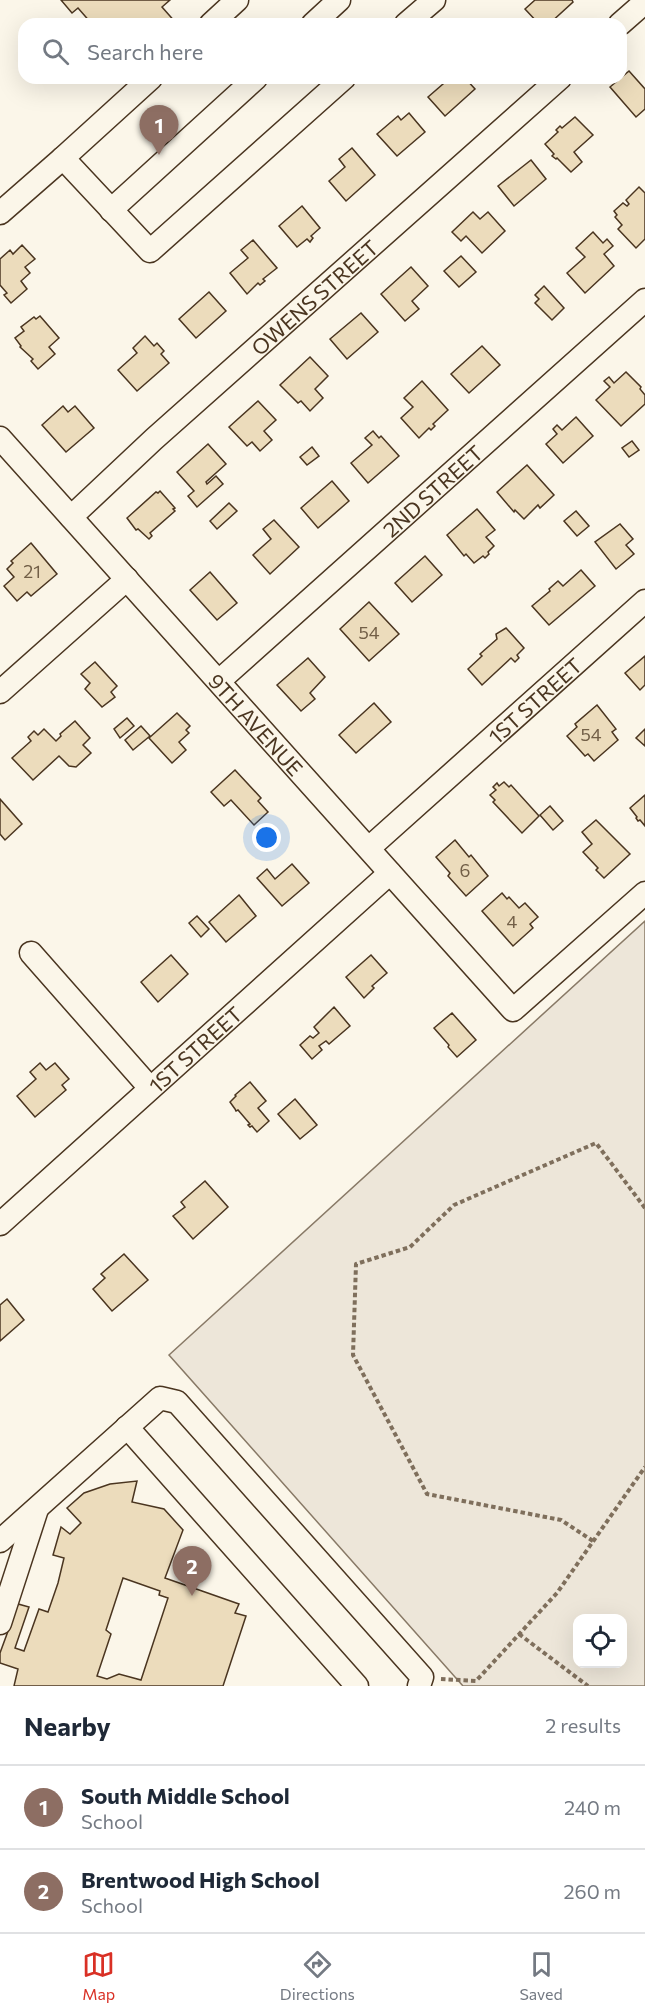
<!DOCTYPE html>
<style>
:root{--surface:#fff;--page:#f2f2f3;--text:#1f2937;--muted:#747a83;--line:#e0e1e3;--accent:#d93025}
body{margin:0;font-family:Commissioner,sans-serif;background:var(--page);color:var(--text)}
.controls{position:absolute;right:18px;bottom:18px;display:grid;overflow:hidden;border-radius:12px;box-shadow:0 6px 24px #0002}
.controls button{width:54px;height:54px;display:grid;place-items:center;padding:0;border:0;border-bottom:2px solid var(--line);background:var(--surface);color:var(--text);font:30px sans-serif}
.you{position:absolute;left:267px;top:838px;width:21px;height:21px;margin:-15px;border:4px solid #fff;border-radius:50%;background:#1a73e8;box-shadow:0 0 0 9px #1a73e833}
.badge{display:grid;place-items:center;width:39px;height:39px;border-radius:50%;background:var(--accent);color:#fff;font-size:20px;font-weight:700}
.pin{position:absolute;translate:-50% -50px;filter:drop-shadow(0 2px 3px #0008)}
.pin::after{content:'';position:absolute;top:32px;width:21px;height:18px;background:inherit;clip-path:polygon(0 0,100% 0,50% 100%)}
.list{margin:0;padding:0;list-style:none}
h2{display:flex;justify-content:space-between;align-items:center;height:78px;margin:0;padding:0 24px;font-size:26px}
h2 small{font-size:20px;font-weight:400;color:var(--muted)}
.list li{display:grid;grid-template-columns:39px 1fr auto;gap:18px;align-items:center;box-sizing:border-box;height:84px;padding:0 24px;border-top:2px solid var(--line)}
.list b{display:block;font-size:22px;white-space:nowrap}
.list p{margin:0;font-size:20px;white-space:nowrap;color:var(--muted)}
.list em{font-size:20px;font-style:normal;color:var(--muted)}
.icon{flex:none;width:33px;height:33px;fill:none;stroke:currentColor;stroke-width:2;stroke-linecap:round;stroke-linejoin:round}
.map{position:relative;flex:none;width:645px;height:1686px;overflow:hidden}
.search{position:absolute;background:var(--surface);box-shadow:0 6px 24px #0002;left:18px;right:18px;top:18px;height:66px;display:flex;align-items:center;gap:15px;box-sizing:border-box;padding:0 21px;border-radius:18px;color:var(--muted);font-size:22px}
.sheet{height:246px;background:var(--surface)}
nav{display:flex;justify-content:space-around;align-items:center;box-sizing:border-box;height:84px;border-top:2px solid var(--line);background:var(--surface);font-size:16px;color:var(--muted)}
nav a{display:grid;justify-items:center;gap:3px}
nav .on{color:var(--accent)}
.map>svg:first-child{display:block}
</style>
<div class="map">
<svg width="645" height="1686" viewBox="0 0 645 1686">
<rect width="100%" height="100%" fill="#fbf6e9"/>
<path fill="#ede6d9" stroke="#887966" stroke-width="1.5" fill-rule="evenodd" d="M645,921V1686H463L169,1355ZM578,1618H622V1664H578Z"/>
<g fill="#ecdcbc" stroke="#4a3520" stroke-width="1.5" fill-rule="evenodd">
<path d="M61,0H170L162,7L177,24H92L78,8L72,13Z"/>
<path d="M535,0H572L573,2L549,24H539L525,9Z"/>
<path d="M629,71L645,89V109L636,117L610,87Z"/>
<path d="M450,78H465L475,89L445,116L428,97Z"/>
<path d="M409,113L425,132L397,156L377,134L398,116L401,120Z"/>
<path d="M575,117L593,135L574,152L582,162L571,172L557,158L556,159L552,156L554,154L545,144L558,132L556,130L560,126L562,128Z"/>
<path d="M352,148L375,175L346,201L329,181L345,167L339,159Z"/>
<path d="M531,160L546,179L514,206L498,186Z"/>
<path d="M639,187L645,193V239L636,248L618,229L622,225L615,217L617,215L614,211L623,203L627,206L629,204L626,200Z"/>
<path d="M302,206L320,228L311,236L313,238L310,242L307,239L297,247L279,226Z"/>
<path d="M473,212L480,219L488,212L505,231L482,253L466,236L461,241L452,232Z"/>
<path d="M593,232L603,243L607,239L613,246L604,254L614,266L585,293L567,273L585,257L576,248Z"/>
<path d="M253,240L277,268L263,279L265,281L260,285L258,283L247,294L230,273L248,258L241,250Z"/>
<path d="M22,245L35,259L25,267L30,273L21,281L27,289L11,303L4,295L7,293L0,285V259L10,250L13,254Z"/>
<path d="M461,256L476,272L459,287L444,271Z"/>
<path d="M411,267L428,286L412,301L419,309L405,321L381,294Z"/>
<path d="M544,286L564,308L552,320L535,303L539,299L535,295Z"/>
<path d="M209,292L226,311L196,338L179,319Z"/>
<path d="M361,313L378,332L347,359L330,339Z"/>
<path d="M40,316L59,338L49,347L55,354L38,369L31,361L33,359L20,347L21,346L15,338L24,331L21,327L34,317L36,319Z"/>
<path d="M145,336L154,346L157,343L164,351L161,354L169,363L137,391L118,370L137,353L133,348Z"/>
<path d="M482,346L500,365L469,393L451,374Z"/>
<path d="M310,357L328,376L315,389L323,398L310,411L301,401L298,403L280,385Z"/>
<path d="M626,372L641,387L640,389L645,395V404L621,426L596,400L610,387L604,381L609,377L614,383Z"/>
<path d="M422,381L448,410L433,424L435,426L431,430L429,428L419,438L401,418L413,407L404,398Z"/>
<path d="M258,401L276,420L264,431L272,440L260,451L252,442L247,446L229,427Z"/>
<path d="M63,406L68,412L75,406L94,428L66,452L42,425Z"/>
<path d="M576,417L593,436L563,463L546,444L557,434L553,429L557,425L562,430Z"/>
<path d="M373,431L379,438L381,436L399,456L368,483L351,463L372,445L365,438Z"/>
<path d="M632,441L639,450L629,457L622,448Z"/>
<path d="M208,444L226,464L206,482L207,484L216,476L223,484L197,507L188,496L194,491L177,472Z"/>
<path d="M312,447L319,456L307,465L300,457Z"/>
<path d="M527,465L554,495L540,508L538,505L524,519L515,510L514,512L497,492Z"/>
<path d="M332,481L349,501L318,528L301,508Z"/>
<path d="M160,491L175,508L173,509L175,511L150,533L152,536L149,539L138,529L136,530L127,518L156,492L158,493Z"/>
<path d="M229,503L237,511L217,529L210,521Z"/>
<path d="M477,509L495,530L486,537L494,546L488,552L489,554L485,558L483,556L474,563L466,554L464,556L447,535Z"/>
<path d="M576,511L589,526L577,536L564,521Z"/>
<path d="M274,520L299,547L270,574L253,555L271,539L263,529Z"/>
<path d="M620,524L633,539L626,545L634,554L616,569L595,542Z"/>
<path d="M31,543L57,574L31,596L27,592L17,601L4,586L14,577L7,569L13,563L11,561Z"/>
<path d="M425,556L442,575L412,602L395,583Z"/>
<path d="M581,570L595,586L549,625L532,606L550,591L549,589L558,581L563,586Z"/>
<path d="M210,572L237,603L217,620L190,590Z"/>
<path d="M369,602L399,634L369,661L340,629Z"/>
<path d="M506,628L524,648L517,655L519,658L515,662L511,658L482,685L468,669L482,656L480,654L497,639L496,634Z"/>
<path d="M645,656V685L640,690L625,673Z"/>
<path d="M308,658L325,677L310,693L315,699L301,711L277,685Z"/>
<path d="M95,662L117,686L111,692L115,697L102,707L85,689L90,683L81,674Z"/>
<path d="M374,703L391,722L356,753L339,735Z"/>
<path d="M597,705L616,729L612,732L618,740L594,761L588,754L585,756L567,736L577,727L575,724Z"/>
<path d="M177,713L190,726L186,730L189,733L179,742L186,750L172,763L149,738Z"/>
<path d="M127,718L134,726L120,738L114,729Z"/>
<path d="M75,721L90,738L83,745L91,753L76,767L69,766L59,756L33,780L12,758L31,741L28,737L34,731L38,735L44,729L56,741L61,736L60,734Z"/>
<path d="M141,726L150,736L133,750L125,740Z"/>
<path d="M645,729V746L636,738Z"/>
<path d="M235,770L261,798L258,801L268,812L254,825L231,800L224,806L211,792Z"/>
<path d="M504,782L509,787L511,785L539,816L522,833L493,802L495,800L490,795L496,790L493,787L497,783L499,786Z"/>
<path d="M645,795V826L640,820L638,821L636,818L637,817L630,808Z"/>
<path d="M0,799L22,824L5,840L0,834Z"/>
<path d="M550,806L563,821L553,830L540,815Z"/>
<path d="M596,820L630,854L604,878L596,870L598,868L583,852L592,844L582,832Z"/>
<path d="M455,840L469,857L471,855L488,876L466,896L448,876L450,873L436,857Z"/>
<path d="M292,864L309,883L282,906L257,878L267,869L275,879Z"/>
<path d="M502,893L507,899L509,897L519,908L525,903L538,917L530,924L533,928L513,946L482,911Z"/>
<path d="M239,895L256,916L226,942L209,922Z"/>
<path d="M197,916L209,929L201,937L189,923Z"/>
<path d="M171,955L188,974L158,1002L141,982Z"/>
<path d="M371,955L387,973L372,986L374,988L364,998L346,977Z"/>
<path d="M334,1007L350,1026L329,1044L326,1041L319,1046L322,1050L312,1059L300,1045L310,1036L313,1038L319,1033L314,1027Z"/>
<path d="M452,1013L476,1040L457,1057L448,1047L449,1045L434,1028Z"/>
<path d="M40,1063L46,1070L55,1063L69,1079L62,1085L66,1090L35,1117L17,1096L36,1079L30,1072Z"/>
<path d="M250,1082L266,1101L258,1108L269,1121L257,1132L252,1126L250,1127L248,1125L250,1124L238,1110L236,1111L235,1109L230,1102L236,1096L235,1095Z"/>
<path d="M295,1099L317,1125L300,1139L278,1114Z"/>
<path d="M205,1181L228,1207L193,1239L173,1216L185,1207L181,1202Z"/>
<path d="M124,1254L148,1280L112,1311L93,1289L105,1278L101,1274Z"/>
<path d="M7,1299L24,1320L0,1341V1305Z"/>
<path d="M137,1481L132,1502L164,1509L183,1530L165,1578L239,1604L235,1613L246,1616L223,1686H14L18,1669L0,1663V1653L18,1604L29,1607L15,1648L24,1651L39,1609L48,1612L58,1583L64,1558L53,1555L61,1527L70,1534L81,1523L67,1508L84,1493L110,1484ZM123,1578L160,1591L159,1595L168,1598L141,1680L119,1674L107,1679L97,1676L111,1634L106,1630Z"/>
</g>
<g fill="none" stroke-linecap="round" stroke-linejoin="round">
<defs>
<g id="minor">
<path d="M211,24L237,0"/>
<path d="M313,24L339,0"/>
<path d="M406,24L434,0"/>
<path d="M620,24L645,2"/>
<path d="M151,78L63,158L150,251L344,78"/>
<path d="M111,210L256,78"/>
<path d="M0,213L63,158"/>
<path id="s1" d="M0,438L513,1010L645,893"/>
<path id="s2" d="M71,517L154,439L560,78"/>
<path id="s3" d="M219,681L645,300"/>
<path d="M0,692L127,579"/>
<path id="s4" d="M369,848L645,601"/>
<path d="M31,953L150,1088"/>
<path id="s5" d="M0,1224L390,873"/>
<path d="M127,1427L357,1686"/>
<path d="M0,1541L160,1398L177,1402L422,1677L419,1686"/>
<path d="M0,1623L37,1509"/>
</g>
</defs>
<use href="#minor" stroke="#4a3520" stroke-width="25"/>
<g stroke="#7f6f5c" stroke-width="4" stroke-dasharray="4.5 3" stroke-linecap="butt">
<path d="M593,1541L561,1520L427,1494L353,1355L356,1264L410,1247L454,1205L596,1143L645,1208"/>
<path d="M519,1634L588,1686"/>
<path d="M441,1679L476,1681L557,1593L645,1467"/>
</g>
<use href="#minor" stroke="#fbf6e9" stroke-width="22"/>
</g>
<g text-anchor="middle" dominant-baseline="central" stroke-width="4.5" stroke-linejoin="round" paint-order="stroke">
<g font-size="18" fill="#725f47">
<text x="32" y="571">21</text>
<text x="369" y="632">54</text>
<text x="591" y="734">54</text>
<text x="465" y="870">6</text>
<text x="512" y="921">4</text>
</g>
<g font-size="21" fill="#4a3520" stroke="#fbf6e9">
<text stroke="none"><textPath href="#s2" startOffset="328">OWENS STREET</textPath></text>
<text stroke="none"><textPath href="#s3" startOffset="286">2ND STREET</textPath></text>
<text stroke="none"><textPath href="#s4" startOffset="222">1ST STREET</textPath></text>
<text stroke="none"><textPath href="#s1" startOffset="384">9TH AVENUE</textPath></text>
<text stroke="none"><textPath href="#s5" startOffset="262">1ST STREET</textPath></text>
</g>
</g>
</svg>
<div class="controls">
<button><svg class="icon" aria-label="locate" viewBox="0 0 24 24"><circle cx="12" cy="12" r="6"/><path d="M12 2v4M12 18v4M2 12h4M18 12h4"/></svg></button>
</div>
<div class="you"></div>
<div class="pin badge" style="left:159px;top:155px;background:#8d6e63">1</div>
<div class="pin badge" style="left:192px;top:1596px;background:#8d6e63">2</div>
<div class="search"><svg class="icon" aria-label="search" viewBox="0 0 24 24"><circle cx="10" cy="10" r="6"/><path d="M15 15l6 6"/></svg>Search here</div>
</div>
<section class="sheet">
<h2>Nearby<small>2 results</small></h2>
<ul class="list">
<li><span class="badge" style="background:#8d6e63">1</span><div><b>South Middle School</b><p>School</p></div><em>240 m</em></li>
<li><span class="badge" style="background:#8d6e63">2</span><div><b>Brentwood High School</b><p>School</p></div><em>260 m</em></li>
</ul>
</section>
<nav>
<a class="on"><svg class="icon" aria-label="map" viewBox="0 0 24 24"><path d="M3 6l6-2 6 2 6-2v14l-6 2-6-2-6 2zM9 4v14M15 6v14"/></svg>Map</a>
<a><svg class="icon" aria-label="directions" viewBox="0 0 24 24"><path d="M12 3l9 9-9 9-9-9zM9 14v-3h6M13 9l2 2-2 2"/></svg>Directions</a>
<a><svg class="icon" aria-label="saved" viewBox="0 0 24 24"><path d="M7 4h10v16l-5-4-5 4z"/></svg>Saved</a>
</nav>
